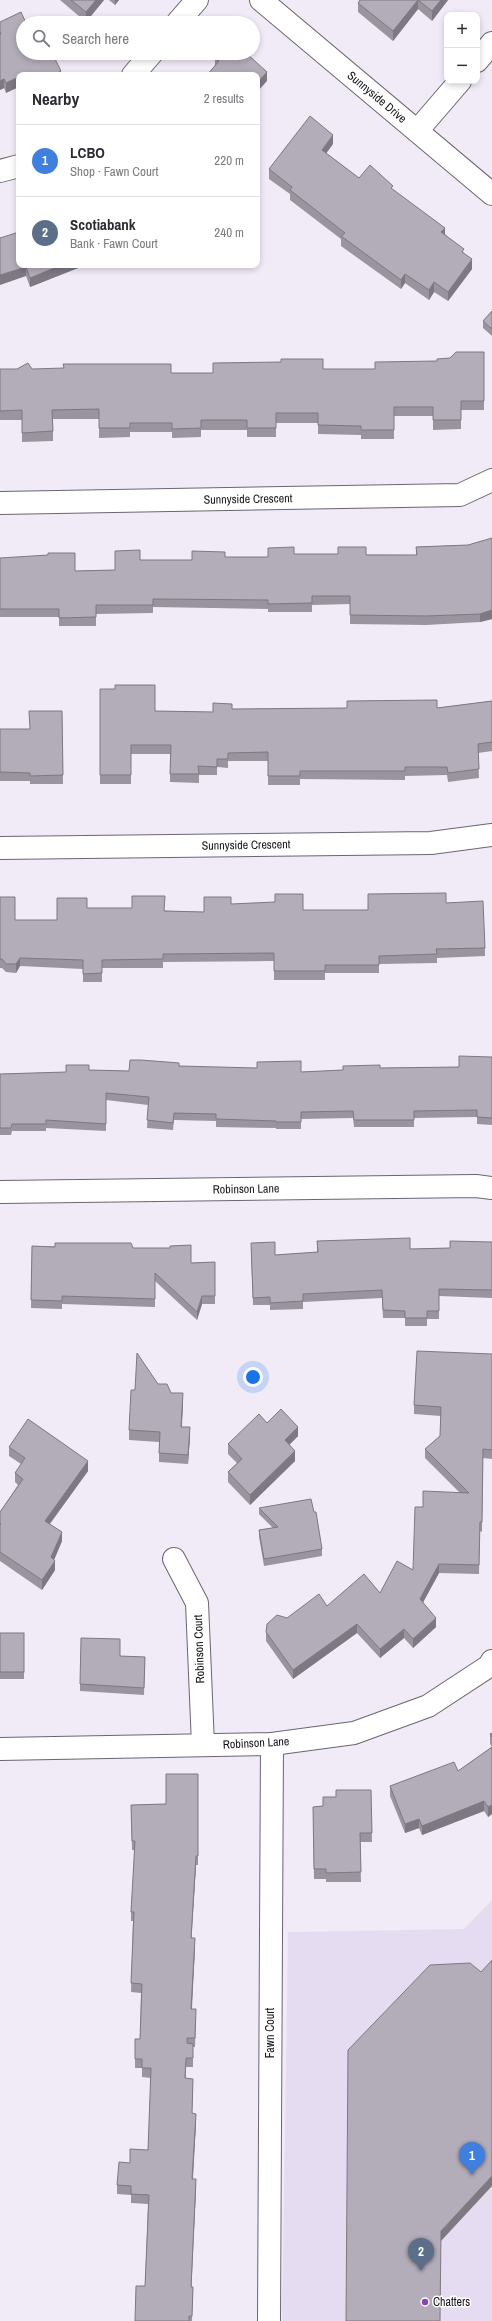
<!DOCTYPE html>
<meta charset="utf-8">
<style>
:root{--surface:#fff;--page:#f2f2f3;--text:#2b2b33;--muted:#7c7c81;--line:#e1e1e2;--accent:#8845b9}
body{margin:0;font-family:"Archivo Narrow",sans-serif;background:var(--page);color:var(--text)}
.controls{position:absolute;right:12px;top:12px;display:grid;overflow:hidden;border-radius:8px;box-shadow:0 2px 6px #0003}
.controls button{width:36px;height:36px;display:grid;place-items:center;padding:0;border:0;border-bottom:1px solid var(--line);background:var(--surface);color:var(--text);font:20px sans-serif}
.you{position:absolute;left:253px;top:1377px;width:14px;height:14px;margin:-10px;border:3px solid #fff;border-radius:50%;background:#1a73e8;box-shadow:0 0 0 6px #1a73e833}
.badge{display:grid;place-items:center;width:26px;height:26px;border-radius:50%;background:var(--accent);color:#fff;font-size:13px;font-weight:700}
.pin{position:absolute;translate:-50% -33px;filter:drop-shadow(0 1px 2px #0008)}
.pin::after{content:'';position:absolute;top:21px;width:14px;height:12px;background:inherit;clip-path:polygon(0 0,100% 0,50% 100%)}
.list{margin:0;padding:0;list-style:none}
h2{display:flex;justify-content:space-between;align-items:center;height:52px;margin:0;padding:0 16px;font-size:17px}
h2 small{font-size:13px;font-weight:400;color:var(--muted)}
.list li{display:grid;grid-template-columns:26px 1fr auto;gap:12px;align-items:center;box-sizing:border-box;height:72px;padding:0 16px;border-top:1px solid var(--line)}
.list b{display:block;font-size:15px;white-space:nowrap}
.list p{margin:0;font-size:13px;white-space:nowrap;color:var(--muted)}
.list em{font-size:13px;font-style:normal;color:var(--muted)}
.icon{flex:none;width:22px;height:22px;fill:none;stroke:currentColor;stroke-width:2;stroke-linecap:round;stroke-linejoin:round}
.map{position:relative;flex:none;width:492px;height:2321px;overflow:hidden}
.search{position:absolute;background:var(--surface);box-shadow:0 2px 6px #0003;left:16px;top:16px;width:244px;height:44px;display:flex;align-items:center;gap:10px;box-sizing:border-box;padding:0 14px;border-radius:22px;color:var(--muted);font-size:15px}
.panel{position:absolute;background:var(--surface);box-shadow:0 2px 6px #0003;left:16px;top:72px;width:244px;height:196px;border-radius:8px}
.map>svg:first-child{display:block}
</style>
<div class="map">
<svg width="492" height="2321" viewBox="0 0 492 2321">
<rect width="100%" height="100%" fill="#f1ebf8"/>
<path fill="#e6dcf1" d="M492,1900V2321H282L288,1932L464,1929Z"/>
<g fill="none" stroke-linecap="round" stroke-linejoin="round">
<defs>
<g id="street">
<path d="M177,23L197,0"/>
<path d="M477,61L492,43"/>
<path d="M133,75L152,53"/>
<path d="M417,131L460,81"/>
<path d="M0,171L19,166"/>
<path d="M0,503L460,495L492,480"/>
<path d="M0,848L431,843L492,835"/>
<path d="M0,1192L476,1186L492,1188"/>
<path d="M174,1559L197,1603L203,1745"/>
<path d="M0,1749L272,1744L354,1733L428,1706L489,1666L492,1661"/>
<path d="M269,2321L272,1744"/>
</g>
<path id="secondary" d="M261,0L492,194"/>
</defs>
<use href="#street" stroke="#6b6571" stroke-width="24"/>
<use href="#secondary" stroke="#6b6571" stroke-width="24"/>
<use href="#street" stroke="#fff" stroke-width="22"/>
<use href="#secondary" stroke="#fff" stroke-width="22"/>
</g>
<g fill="#9a949f">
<path d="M60,0H104L86,22Z"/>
<path d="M109,0H119L115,5Z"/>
<path d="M360,0H448L432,21L418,9L393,41L358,12V3Z"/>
<path d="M0,22L26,23L61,75H19L6,93L4,88L0,90Z"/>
<path d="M215,56L267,81L215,66Z"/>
<path d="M333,144L326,153L359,178L393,190L445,234L464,253L472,269L448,301L434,292L429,300L405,283L401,289L341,246V239L290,200V194L269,179V169Z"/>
<path d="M0,238L78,265V268L30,287L26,276Z"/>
<path d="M492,311V336L483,328V321Z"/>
<path d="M484,352V410H461V429L433,430V416H394V439H361V435L318,434V423H276V437H247V430H201V437L172,438V432H130V437L99,438V419H53V441L22,442V420H0V369H32L171,373H213L323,369H375L437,361Z"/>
<path d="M492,538V619L480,622L426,625L350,624V604L312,605V612H268V609L153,607V613L96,614V626H59V617H0V558L75,571L115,570L140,560H192L225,557H268L294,554L416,555V547L468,545Z"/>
<path d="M100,689L155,711L213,712L232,709L437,708L492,701V751L478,753L479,778L448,782L447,775L405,776V780L300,779V785H268V761H228V768L217,767V775H199V783L170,782V754H131V784H100Z"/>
<path d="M62,711L63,784H30V781H0V729H30Z"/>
<path d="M0,897L15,920H57L87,908L204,912L231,904L303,910H368L446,903L485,948V956L437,958V963L379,964V973H325V980H274V961L163,962V968H102V982H83V969L20,966L16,973L6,972L2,968H0Z"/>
<path d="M492,1057V1125L477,1124V1117L414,1118V1127H354L353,1118L301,1119V1129H276V1128L216,1127V1121L174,1120L173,1130L147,1128L148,1105L106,1100V1131L46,1128V1131H12L11,1135H0V1074L66,1072L89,1070L129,1071L179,1066L301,1072L343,1070L380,1068L459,1067Z"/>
<path d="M317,1241L410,1249L450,1248L492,1242V1298L439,1296V1319H427V1326H405V1318H383L382,1298L303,1302V1309L270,1310V1305H253L251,1250L275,1255L317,1252Z"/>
<path d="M32,1246L133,1248L191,1263L215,1262V1304H202L197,1320L155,1281V1307L62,1304V1309L31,1308Z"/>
<path d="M492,1354V1459L483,1458L482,1532L480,1531L479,1574L439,1573L423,1602L436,1627L413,1648L404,1638L380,1658L357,1633L293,1679L266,1641V1632L287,1618L327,1606L380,1593L413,1570L423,1507L459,1492L425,1458V1449L440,1436L441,1416L414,1414V1405Z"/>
<path d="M158,1384L171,1393L183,1403L182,1427L190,1436L188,1464L159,1462V1442L129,1440V1430L135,1390Z"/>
<path d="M267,1423L298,1436L289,1445L295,1461L250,1505L228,1482V1472L237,1463L228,1454V1444Z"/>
<path d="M9,1447L88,1471L50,1524L62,1541L54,1560L55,1570L42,1590L0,1561V1512L18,1485L15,1482V1473L21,1464L9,1456Z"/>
<path d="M259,1508L314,1512L322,1549V1556L264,1566L259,1537V1530L273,1528L259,1514Z"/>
<rect x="0" y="1633" width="24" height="46"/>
<path d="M120,1656L145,1657L144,1695L80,1691V1684Z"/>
<path d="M492,1733V1747L490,1744V1734Z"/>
<path d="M492,1747V1814L488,1817L484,1811L422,1835L419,1828L405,1833L390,1796V1786L458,1771Z"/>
<path d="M198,1774V1865H196L191,1938L195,1947L192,2009L196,2019L195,2047H193V2067H186V2078L193,2088L192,2113L196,2123L193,2179L196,2188L191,2287H193L192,2321H135L145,2286L148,2204L131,2203V2195L117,2194V2185L130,2163L148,2150L151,2078L142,2077V2068H135V2059L140,2039L141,1993L131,1992L133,1921H131V1912L135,1850H132L131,1805L166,1804Z"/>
<path d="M371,1790L372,1842H360L361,1882H326V1879H314L313,1807L323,1806V1797H336Z"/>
</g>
<g fill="#7d7882">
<path d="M96,0H104L86,22V12Z"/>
<path d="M115,0H119L115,5Z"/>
<path d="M418,0V9L393,41V31Z"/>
<path d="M441,0H448L432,21V11Z"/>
<path d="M61,71V75H53Z"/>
<path d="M267,72V81L257,92V83Z"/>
<path d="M19,77V87L6,93V83Z"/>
<path d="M4,79V88L0,90V81Z"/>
<path d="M333,135V144L322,159V150Z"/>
<path d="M445,228V237L441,232Z"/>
<path d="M472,259V269L448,301V292Z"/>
<path d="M62,265H78V268L30,287V278Z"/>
<path d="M26,267V276L0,285V275Z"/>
<path d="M405,274V283L401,289V280Z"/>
<path d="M434,282V292L429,300V290Z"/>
<path d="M492,610V619L480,622V614Z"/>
<path d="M20,958V966L16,973V964Z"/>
<path d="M202,1296V1304L197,1320V1312Z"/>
<path d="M183,1393V1403L181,1436V1427Z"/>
<path d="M190,1427V1436L188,1464V1455Z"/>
<path d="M298,1427V1436L285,1449V1440Z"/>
<path d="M295,1451V1461L250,1505V1495Z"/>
<path d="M88,1461V1471L45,1530V1521Z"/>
<path d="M62,1532V1541L51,1567V1557Z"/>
<path d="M55,1561V1570L42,1590V1580Z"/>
<path d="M439,1564V1573L420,1608V1599Z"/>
<path d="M436,1618V1627L413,1648V1639Z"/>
<path d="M357,1624V1633L293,1679V1670Z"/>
<path d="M404,1629V1638L380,1658V1649Z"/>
<path d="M484,1801V1811L422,1835V1826Z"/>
<path d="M492,1805V1814L488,1817V1807Z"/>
<path d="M419,1819V1828L405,1833V1824Z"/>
<path d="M196,1856V1865L191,1947V1938Z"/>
<path d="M195,1938V1947L191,2018V2009Z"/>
<path d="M196,2114V2123L192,2188V2179Z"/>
<path d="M492,2176V2186L441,2241V2231Z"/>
<path d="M196,2179V2188L191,2296V2287Z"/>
</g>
<g fill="#b3acb9" stroke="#7d7882">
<path d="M71,0H96L86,12Z"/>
<path d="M360,0H441L432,11L418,0L393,31L358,3Z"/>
<path d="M21,12L26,23H23V53H52L61,71L53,75H25V74L19,75V77L6,83L4,79L0,81V34H1L0,32V22Z"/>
<path d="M34,20L36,23H27Z"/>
<path d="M218,53H246L267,72L257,83V75H207L219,61L215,56Z"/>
<path d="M310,116L333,135L322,150L359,178L370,165L393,186L391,188L445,228L441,232L464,249L462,252L472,259L448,292L434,282L429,290L405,274L401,280L341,236L345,233L290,190L292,187L269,169Z"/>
<path d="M19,232V265H62L30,278L26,267L0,275V238Z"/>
<path d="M492,311V329L483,321Z"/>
<path d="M456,352H484V401H461V420H433V407H394V430H361V426L318,425V413H276V428H247V420H201V428L172,429V423H130V428H99V409L52,410L53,431L22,433V410L0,411V369H17L28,363L32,369L64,368L63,364H171V373H213V363L281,362V359H323V369H375V362L437,361V359L450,358Z"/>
<path d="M492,538V610L480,614L426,616L350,615V596H312V603L268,604V600L153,599V605H96V617L59,618V609H0V558L48,555V553H75V571L115,570V551L140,550V560H192V551L225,552V557H268V548L294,547V554H338V547H366V555H417L416,547L468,545Z"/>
<path d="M115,685H155V711L213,712V703L232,704V709L347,708V701L437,700V708L492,701V742L478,744L479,769L448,773L447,767H405V771H300V776H268V752L228,753V759H217V767L198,766L199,774H170L171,745H131V775H100V689H115Z"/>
<path d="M29,711H62L63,775L30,776V773L0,772V729H30Z"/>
<path d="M446,893V903L483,901L485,948L436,949L437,954L379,956V965H325V971H274V953L163,954V959L102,960V973L83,974V960L20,958L16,964H6L2,959H0V897H15V920H57V898H87V908H132V896H165L164,911L204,912V897H231V904L275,902V894H303V910H368V894Z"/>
<path d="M459,1056L492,1057V1118L477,1117V1110L414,1111V1120H354L353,1111L301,1112V1122H276V1121L216,1119V1114L174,1113L173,1123L147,1120L149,1097L106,1093V1124L46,1120V1124H12L11,1128H0V1074L66,1072V1065H89V1070L129,1071L130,1060H141L179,1063V1066L257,1068V1062L301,1061V1072L343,1070V1066L380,1065V1068L459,1067Z"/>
<path d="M410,1238V1249L450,1248V1241L492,1242V1290L439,1289V1311H427V1318H405V1311L383,1310L382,1290L303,1294V1301L270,1303V1297L253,1298L251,1243L275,1242V1255L318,1252L317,1241Z"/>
<path d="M55,1243H131L133,1248H170V1246L191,1245V1263L215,1262V1296H202L197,1312L155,1273V1299L62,1296V1301L31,1300L32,1246L55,1247Z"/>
<path d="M417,1351L492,1354V1450L483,1449L482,1522H480L479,1565L439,1564L420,1599L436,1618L413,1639L404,1629L380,1649L357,1624L293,1670L266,1632L267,1624L277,1615L287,1618L319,1594L327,1606L364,1574L380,1593L397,1561L413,1570L415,1507H423V1491L469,1493L425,1449L440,1436L441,1407L414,1405Z"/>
<path d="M137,1353L158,1384H167L171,1393H183L181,1427H190L188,1455L159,1453L160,1432L129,1430L131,1390H135Z"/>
<path d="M281,1409L298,1427L285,1440L295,1451L250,1495L228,1472L242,1459L228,1444L259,1414L267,1423Z"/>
<path d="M28,1419L88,1461L45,1521L62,1532L51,1557L55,1561L42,1580L0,1552V1525L1,1524H0V1512L23,1479L15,1473L25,1458L9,1447Z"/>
<path d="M311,1499L314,1512H316L322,1549L264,1559L259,1530L278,1527L259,1508Z"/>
<rect x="0" y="1633" width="24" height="39"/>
<path d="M81,1638L120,1639V1656L145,1657L144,1688L80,1684Z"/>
<path d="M492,1733V1737L490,1734Z"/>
<path d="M492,1747V1805L488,1807L484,1801L422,1826L419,1819L405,1824L390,1786L454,1762L458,1771Z"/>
<path d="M166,1774H198V1856H196L191,1938H195L191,2009H196L195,2038H187V2043L193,2044V2058H186L185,2078L193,2079L192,2113L196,2114L192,2179H196L191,2287H193L192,2316H189V2321H135L136,2286H145L149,2195L131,2194V2186L117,2185L119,2162L130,2163V2149L148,2150L151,2068H142V2059H135V2039H140L142,1984L131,1983L134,1912H131L135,1841H132L131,1805L166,1804Z"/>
<path d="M336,1790H371L372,1833H360L361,1872L326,1873V1869H314L313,1807L323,1806V1797H336Z"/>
<path d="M492,1960V2176L441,2231L440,2321H346L348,2050L430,1965L470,1963L481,1972Z"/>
</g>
<circle fill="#8845b9" stroke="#fff" stroke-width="1.5" cx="425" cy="2302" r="4"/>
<g text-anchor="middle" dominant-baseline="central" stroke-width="3" stroke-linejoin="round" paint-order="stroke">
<g font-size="12" fill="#161318" stroke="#fff">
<text transform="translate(377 97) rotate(40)">Sunnyside Drive</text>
<text transform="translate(248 499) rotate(-1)">Sunnyside Crescent</text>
<text transform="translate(246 845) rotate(-1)">Sunnyside Crescent</text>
<text transform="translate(246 1189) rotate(-1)">Robinson Lane</text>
<text transform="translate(199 1649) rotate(-92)">Robinson Court</text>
<text transform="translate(256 1743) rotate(-3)">Robinson Lane</text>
<text transform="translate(270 2033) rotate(-90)">Fawn Court</text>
</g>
<g font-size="12" fill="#161318" stroke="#fff" text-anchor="start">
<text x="433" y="2302">Chatters</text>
</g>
</g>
</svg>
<div class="controls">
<button>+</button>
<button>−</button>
</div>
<div class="you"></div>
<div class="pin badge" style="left:472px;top:2175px;background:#3f7fe0">1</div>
<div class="pin badge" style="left:421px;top:2271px;background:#5c6f8a">2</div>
<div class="search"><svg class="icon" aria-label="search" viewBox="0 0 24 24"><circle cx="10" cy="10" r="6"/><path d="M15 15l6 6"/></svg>Search here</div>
<section class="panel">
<h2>Nearby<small>2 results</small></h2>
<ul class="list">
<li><span class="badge" style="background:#3f7fe0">1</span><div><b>LCBO</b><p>Shop · Fawn Court</p></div><em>220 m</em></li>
<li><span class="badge" style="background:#5c6f8a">2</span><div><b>Scotiabank</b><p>Bank · Fawn Court</p></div><em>240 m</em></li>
</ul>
</section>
</div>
